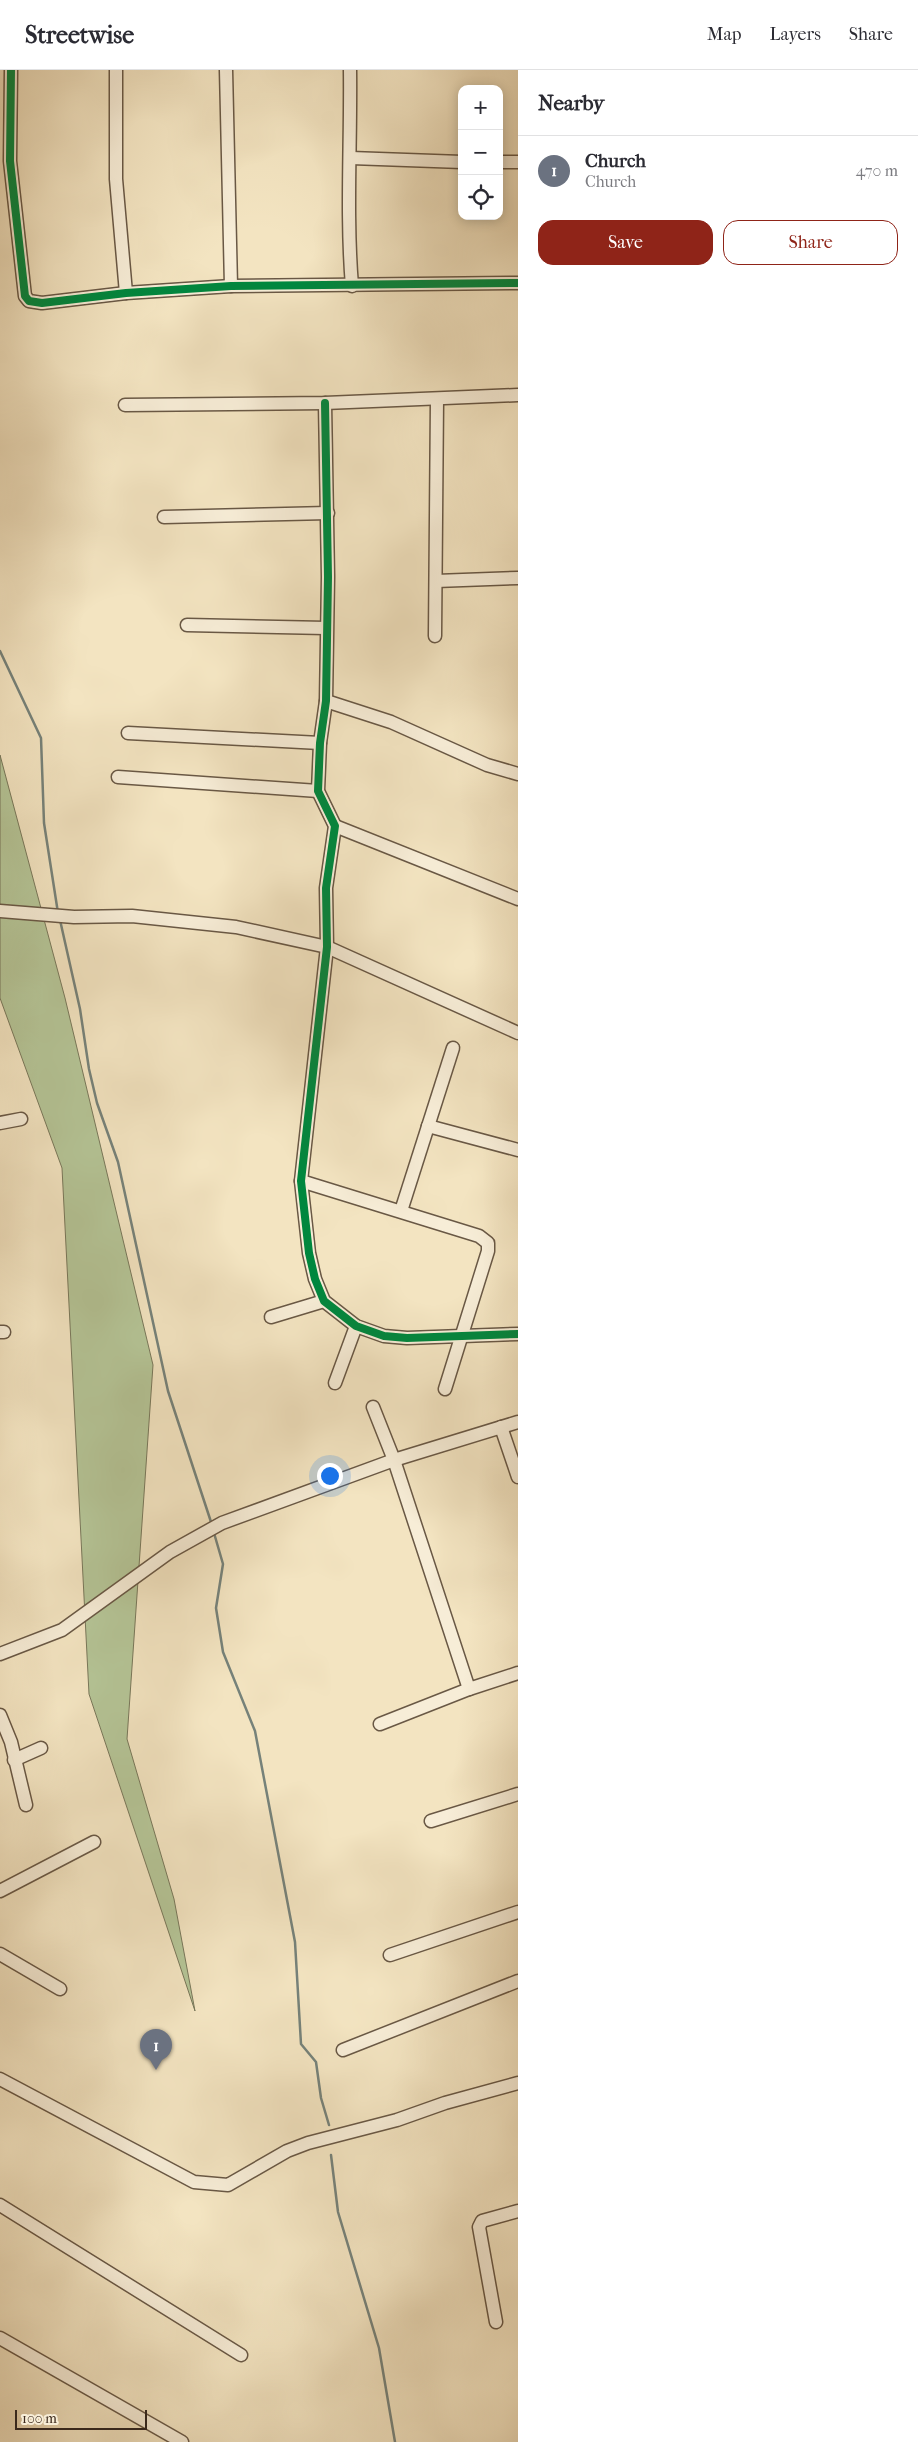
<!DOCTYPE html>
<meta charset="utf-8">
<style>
:root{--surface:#fff;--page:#f7f7f7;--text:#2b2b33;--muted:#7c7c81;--line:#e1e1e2;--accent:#8f2418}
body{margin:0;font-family:"IM FELL French Canon",serif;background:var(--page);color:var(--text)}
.controls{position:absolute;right:15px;top:15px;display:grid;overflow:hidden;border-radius:10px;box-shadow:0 2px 12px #0003}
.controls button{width:45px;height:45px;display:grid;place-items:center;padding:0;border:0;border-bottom:1px solid var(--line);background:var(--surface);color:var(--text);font:25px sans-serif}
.scale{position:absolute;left:15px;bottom:12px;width:132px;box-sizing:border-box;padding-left:5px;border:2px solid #3b291c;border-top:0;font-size:14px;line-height:18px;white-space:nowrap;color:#3b291c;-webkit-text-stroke:4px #f7edd7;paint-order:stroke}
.you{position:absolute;left:329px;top:1405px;width:18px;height:18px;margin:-12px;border:4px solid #fff;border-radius:50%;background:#1a73e8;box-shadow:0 0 0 8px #1a73e833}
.badge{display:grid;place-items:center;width:32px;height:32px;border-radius:50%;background:var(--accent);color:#fff;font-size:16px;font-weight:700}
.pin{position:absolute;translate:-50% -41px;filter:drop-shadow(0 1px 2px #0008)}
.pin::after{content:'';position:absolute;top:26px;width:18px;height:15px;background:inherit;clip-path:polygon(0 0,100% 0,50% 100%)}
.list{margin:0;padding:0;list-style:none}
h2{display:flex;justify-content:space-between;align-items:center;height:65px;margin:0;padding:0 20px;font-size:21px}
h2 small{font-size:16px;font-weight:400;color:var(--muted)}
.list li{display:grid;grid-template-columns:32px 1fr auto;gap:15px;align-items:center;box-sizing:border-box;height:70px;padding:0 20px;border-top:1px solid var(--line)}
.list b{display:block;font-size:19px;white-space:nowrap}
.list p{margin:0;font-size:16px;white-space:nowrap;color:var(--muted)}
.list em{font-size:16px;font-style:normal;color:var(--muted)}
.actions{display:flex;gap:10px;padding:15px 20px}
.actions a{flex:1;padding:11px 0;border:1px solid var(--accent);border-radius:15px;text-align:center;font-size:18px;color:var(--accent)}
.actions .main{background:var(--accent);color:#fff}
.icon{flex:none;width:28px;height:28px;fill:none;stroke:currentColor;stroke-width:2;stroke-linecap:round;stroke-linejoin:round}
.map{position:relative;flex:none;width:518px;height:2372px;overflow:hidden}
header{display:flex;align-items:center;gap:30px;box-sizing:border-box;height:70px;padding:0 25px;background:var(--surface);border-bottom:1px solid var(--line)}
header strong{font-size:24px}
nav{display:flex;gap:28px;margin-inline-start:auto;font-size:18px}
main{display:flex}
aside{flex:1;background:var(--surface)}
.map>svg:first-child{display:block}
</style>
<header>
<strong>Streetwise</strong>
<nav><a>Map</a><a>Layers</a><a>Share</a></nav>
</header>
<main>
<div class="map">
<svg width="518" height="2372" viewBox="0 0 518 2372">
<rect width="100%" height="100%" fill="#f3e4c1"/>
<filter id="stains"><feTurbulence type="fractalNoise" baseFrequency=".004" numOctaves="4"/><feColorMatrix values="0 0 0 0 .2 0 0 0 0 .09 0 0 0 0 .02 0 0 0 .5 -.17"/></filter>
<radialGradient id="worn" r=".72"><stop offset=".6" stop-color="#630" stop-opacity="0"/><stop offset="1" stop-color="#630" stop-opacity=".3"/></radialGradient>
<path fill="#b5c597" stroke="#78775a" d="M0,685L65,928L153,1295L127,1669L174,1829L195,1941L89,1624L62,1098L0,928Z"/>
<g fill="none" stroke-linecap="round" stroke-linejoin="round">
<g stroke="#76827a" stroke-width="2.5">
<path d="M0,581L41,668L44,753L58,843"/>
<path d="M60,850L80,939L89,999L97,1033L118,1092L168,1321L212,1455"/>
<path d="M214,1463L223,1494L216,1538L223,1582L255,1661L295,1872L301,1974L316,1992L321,2028L329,2055"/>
<path d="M331,2085L338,2142L379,2278L395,2372"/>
</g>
<defs>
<g id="minor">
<path d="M11,0L10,91L25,226L29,231L42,233L126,223L231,216L518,213"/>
<path d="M116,0V109L126,223"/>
<path d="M226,0L231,216"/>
<path d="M350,0C351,72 346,144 352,216"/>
<path d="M351,88L462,92"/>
<path d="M499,92H518"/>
<path d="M325,333L328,507L326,631L320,673L318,721L335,756L326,818L327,877L301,1111L309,1183L315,1209L324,1231L356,1256L384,1266L407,1268L518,1264"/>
<path d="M125,335L325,333L518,325"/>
<path d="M164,447L328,443"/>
<path d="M436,511L518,508"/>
<path d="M187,555L326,558"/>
<path d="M435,566L437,330"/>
<path d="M326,631L391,652L487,695L518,704"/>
<path d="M128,663L320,673"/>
<path d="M118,707L318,721"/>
<path d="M335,756L518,829"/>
<path d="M0,841L74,847L132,846L236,857L327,877L518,963"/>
<path d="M0,1053L21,1049"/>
<path d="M428,1056L518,1080"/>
<path d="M301,1111L479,1166L488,1173V1181L445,1319"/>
<path d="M401,1141L453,978"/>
<path d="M271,1247L324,1231"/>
<path d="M0,1262H4"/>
<path d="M335,1313L356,1256"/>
<path d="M373,1337L394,1390L469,1619"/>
<path d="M501,1357L518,1407"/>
<path d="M0,1584L62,1560L170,1482L222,1453L394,1390L518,1352"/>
<path d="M0,1645L11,1672L26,1735"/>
<path d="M380,1654L469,1619L518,1603"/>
<path d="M14,1690L41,1678"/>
<path d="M431,1751L518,1724"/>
<path d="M0,1821L94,1772"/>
<path d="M0,1884L60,1919"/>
<path d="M390,1885L518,1842"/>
<path d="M343,1980L518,1911"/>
<path d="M0,2009L194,2112L228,2115L287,2081L308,2073L397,2050L445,2033L518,2013"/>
<path d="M0,2135L241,2285"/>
<path d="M496,2252L479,2157L482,2151L518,2141"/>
<path d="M0,2268L182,2372"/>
</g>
</defs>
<use href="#minor" stroke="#695845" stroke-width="15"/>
<use href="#minor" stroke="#f7edd7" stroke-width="12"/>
<defs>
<g id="cycleway">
<path d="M11,0L10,91L25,226L29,231L42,233L126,223L231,216L518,213"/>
<path d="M325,333L328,507L326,631L320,673L318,721L335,756L326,818L327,877L301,1111L309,1183L315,1209L324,1231L356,1256L384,1266L407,1268L518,1264"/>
</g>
</defs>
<use href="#cycleway" stroke="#f7edd7" stroke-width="11"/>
<use href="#cycleway" stroke="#00873e" stroke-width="8"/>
</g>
<rect width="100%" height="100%" filter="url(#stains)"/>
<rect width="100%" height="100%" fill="url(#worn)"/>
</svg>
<div class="controls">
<button>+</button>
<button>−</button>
<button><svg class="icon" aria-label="locate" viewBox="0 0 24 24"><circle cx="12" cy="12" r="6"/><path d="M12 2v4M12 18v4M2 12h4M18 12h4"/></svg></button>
</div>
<div class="scale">100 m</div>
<div class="you"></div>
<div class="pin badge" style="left:156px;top:2000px;background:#6b7280">1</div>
</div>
<aside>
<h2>Nearby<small></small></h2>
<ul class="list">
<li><span class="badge" style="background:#6b7280">1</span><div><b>Church</b><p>Church</p></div><em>470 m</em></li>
</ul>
<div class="actions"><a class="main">Save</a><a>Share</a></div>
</aside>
</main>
